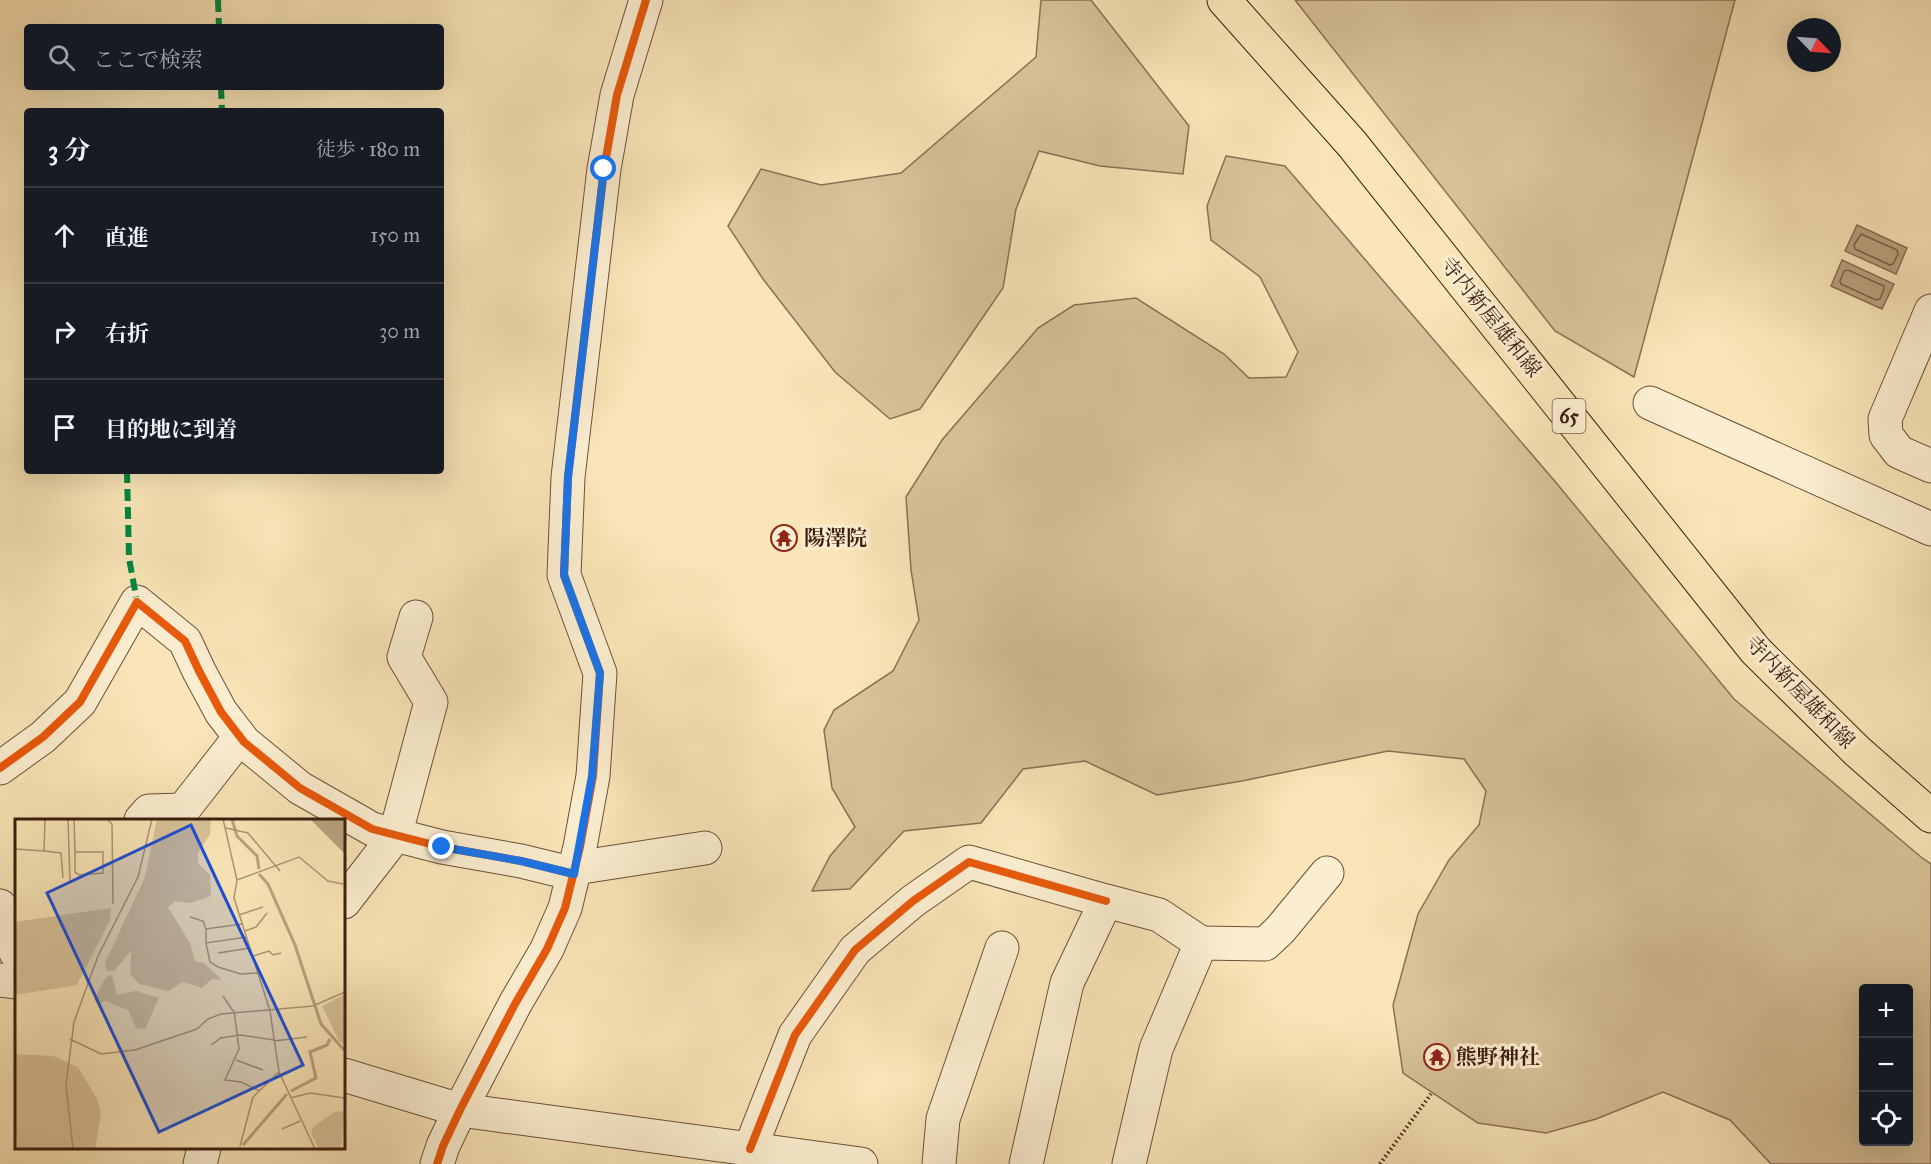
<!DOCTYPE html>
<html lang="ja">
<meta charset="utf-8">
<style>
:root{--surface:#171b24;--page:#20242c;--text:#f1f3f6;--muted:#9ea1a6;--line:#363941}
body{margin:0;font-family:"IM FELL Great Primer","Noto Serif JP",serif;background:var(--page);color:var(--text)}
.controls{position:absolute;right:18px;bottom:18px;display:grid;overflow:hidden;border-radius:6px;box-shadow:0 6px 24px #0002}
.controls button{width:54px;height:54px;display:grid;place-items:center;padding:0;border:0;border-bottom:2px solid var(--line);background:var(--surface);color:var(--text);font:30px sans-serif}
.compass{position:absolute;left:1787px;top:18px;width:54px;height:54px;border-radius:50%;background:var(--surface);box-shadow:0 6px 24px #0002;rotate:115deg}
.stop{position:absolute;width:18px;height:18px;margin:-14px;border:4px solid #1a73e8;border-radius:50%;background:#fff}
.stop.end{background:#1a73e8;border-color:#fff;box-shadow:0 2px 6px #0008}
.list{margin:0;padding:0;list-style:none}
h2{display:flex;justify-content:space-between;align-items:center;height:78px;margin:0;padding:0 24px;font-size:26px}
h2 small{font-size:20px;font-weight:400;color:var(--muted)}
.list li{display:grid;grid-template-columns:39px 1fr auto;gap:18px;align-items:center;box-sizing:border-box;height:96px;padding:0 24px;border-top:2px solid var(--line)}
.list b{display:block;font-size:22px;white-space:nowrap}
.list em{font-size:20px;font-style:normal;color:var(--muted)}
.icon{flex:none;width:33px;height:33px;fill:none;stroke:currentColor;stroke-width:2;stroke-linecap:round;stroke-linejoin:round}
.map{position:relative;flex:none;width:1931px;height:1164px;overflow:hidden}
.search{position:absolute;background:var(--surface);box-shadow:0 6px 24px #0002;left:24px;top:24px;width:420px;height:66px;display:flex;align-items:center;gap:15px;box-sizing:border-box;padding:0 21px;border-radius:6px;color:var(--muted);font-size:22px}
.panel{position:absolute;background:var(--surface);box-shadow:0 6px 24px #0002;left:24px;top:108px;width:420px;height:366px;border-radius:6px}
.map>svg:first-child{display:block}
</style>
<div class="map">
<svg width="1931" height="1164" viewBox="0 0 1931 1164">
<rect width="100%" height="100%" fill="#f9e5b7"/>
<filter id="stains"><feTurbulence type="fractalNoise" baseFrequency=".00333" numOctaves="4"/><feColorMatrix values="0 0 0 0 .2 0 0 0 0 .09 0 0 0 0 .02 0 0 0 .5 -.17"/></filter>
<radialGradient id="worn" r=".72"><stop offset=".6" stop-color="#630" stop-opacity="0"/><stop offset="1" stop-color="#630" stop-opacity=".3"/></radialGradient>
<g fill="#d9c39a" stroke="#8a7054" stroke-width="1.5" fill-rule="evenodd">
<path d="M1041,0H1091L1189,126L1183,174L1100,166L1039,151L1016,209L1003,288L920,409L890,419L835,372L763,279L728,226L761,169L821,185L901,173L1036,57Z"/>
<path d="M1295,0H1735L1634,377L1555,331Z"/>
<path d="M1226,156L1285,166L1558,485L1734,699L1921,857L1931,864V1164H1771L1730,1120L1663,1092L1596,1119L1546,1133L1478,1123L1403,1073L1393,1005L1418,914L1449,860L1479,825L1486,791L1464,759L1388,751L1242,781L1157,795L1085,761L1023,769L981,823L904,831L850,889L812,891L830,856L855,827L832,788L824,730L834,710L893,671L919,620L911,570L906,497L942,440L1038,328L1074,305L1136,298L1224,354L1249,378L1286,377L1298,352L1260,277L1211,240L1207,206ZM1864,988H1908V1142H1864Z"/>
</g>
<g fill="#b9a17e" stroke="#876d52" stroke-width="1.5">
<path d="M1857,225L1907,248L1896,274L1845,251Z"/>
<path d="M1842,260L1894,284L1882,309L1831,286Z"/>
</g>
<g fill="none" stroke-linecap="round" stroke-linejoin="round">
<g stroke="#7a6046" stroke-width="1.5">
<path d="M1861,234L1897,250L1898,254L1893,264L1890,265L1855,249L1854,245Z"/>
<path d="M1848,270L1884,286V289L1880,299L1876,300L1841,284L1840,281L1844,271Z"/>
</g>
<defs>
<g id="minor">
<path d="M1931,311L1885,419L1886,435L1899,452L1931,466"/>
<path d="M1650,403L1931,529"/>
<path d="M0,768L43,737L80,702L137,602L185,641L199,671L221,712L244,742L300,788L372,829L442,847L521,861L574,874"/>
<path d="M141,820L149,811L183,810L240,737"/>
<path d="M575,868L705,848"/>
<path d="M344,902L395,836L431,702L404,657L416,617"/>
<path d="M0,906L16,953"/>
<path d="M0,980L16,982"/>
<path d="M344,1075L460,1110L861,1164"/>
<path d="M750,1149L795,1035L855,950L913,901L969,862L1106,901"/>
<path d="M200,1164L204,1148"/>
<path d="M437,1164L443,1146L460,1110L515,1004L547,949L565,908L580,847L593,776L600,673L564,575L568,477L604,169L617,95L646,0"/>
<path d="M939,1164L943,1119L1002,948"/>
<path d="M1026,1164L1067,983L1106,901L1159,915L1201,943"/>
<path d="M1129,1164L1156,1049L1201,943L1265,944L1280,930L1327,873"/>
</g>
<path id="major" d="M1224,0L1352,144L1755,650L1857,751L1931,816"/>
</defs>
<use href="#minor" stroke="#6b5039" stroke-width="35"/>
<use href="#major" stroke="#3c1e0f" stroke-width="35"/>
<path stroke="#3c1e0f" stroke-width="4" stroke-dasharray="1.5 3" stroke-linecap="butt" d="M1380,1164L1431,1094"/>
<use href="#minor" stroke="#fbeed0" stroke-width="33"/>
<use href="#major" stroke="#f9e5b7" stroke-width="33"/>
<g stroke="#00873e" stroke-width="6" stroke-dasharray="12 6" stroke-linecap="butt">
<path d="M218,0L219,27"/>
<path d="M221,87L222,111"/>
<path d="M127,471L129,558L137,602"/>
</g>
<defs>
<g id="cycleway">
<path d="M0,768L43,737L80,702L137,602L185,641L199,671L221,712L244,742L300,788L372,829L442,847L521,861L574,874"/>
<path d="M750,1149L795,1035L855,950L913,901L969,862L1106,901"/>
<path d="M437,1164L443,1146L460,1110L515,1004L547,949L565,908L580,847L593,776L600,673L564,575L568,477L604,169L617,95L646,0"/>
</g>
</defs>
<use href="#cycleway" stroke="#fbeed0" stroke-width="11"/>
<use href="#cycleway" stroke="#e8590c" stroke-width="8"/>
</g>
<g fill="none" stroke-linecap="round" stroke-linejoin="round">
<path stroke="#1a73e8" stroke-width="8" d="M442,847L521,861L574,874L592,776L600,673L564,575L568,477L604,169"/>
</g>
<defs>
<symbol id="temple-ring" viewBox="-11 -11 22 22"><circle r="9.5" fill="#fbeed0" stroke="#8f2418" stroke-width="1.5"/><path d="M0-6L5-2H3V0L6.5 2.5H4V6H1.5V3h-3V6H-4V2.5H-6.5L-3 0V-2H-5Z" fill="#8f2418"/></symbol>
</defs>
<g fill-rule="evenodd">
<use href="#temple-ring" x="769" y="523" width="30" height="30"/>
<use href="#temple-ring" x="1422" y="1042" width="30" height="30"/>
</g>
<g text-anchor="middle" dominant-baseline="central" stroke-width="6" stroke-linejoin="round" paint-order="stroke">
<rect fill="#fbeed0" stroke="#755c49" stroke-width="1.5" x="1552.5" y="399" width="33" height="34" rx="4.5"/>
<g font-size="20" font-weight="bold" fill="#3c1e0f">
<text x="1569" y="416">65</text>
</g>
<g font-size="21" fill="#3c1e0f" stroke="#fbeed0">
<text transform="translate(1491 317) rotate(51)">寺内新屋雄和線</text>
<text transform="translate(1800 692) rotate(46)">寺内新屋雄和線</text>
</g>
<g font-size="21" font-weight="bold" fill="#3c1e0f" stroke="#fbeed0" text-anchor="start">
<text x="804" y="538">陽澤院</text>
<text x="1456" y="1057">熊野神社</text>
</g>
</g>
<g transform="translate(15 819)">
<rect width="330" height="330" fill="#f9e5b7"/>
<path d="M142,0H196L195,15L183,34V44L195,56L196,77L175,84L160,82L153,88L175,124L180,142L189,144L207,161L197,160L187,169L168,163L153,172L124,165L115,155L116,132L99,152H92L90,144L130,58ZM96,89L95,101L62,166L0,176V103ZM97,156L102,176L121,172L144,179L130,210L121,209L113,191L91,182L82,185L79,181L91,158ZM330,175V226L324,222L307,187ZM0,235L38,237L63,248L82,280L86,295L80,330H0ZM330,292L326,330H304L296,314L298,308L320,293Z" fill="#d9c39a"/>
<path d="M295,0H330V35Z" fill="#b9a17e"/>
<path fill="none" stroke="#b9a17e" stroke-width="3" d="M217,0L222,17L242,37L244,50M244,55L253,65L280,126L306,205L330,232M276,272L301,259L295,233L312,226L315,220M228,326L272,275"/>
<path fill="none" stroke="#ad9574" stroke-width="1.5" d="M53,0L55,63M59,0L60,33V53L64,56L88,54V33H60M92,0L97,5L98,85M208,0L222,61L219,79L255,192L264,253L300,330M211,9L233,14L265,52M0,30L29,32L30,0M29,32L46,34L48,59M222,61L284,38L313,62L328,65M224,96L248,88M175,98L188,102L191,110L227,105M191,110V124L232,118M230,112L241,108L252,94M191,124L195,143L203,148L226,155L243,154M203,134L235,129M238,137L254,132L258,136L266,134M208,177L218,192M219,191L224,230L210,261L226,263L245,272M55,220L86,235L120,231L182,210L193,200L206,195L298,187L330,173M259,222L292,218M196,226L206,219L225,216L259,221M221,241L248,251M275,279L295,274L330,279M267,310L285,302M225,327L238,278L264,253M58,330L51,266L59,203L83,137L123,58L137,0"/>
<path fill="#1d4ed8" fill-opacity="0.15" stroke="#1d4ed8" stroke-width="3" d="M176,6L288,246L144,313L32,74Z"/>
<rect width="330" height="330" fill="none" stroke="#3c1e0f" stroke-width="3"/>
</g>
<rect width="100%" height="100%" filter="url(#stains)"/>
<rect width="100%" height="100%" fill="url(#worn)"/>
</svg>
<div class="controls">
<button>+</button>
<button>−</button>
<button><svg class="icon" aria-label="locate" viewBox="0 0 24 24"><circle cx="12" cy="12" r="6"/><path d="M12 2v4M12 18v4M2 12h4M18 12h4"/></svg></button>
</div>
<svg class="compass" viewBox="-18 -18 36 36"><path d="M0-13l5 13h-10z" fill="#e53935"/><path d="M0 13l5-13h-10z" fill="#9ea1a6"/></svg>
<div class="stop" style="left:604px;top:169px"></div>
<div class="stop end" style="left:442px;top:847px"></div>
<div class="search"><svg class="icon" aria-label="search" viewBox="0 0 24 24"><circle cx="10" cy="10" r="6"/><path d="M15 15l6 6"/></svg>ここで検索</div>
<section class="panel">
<h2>3 分<small>徒歩 · 180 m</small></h2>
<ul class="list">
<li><svg class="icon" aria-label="ahead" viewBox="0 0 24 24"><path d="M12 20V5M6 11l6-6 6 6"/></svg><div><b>直進</b></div><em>150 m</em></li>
<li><svg class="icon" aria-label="right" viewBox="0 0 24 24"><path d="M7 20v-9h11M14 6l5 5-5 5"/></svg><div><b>右折</b></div><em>30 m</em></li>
<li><svg class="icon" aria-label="arrive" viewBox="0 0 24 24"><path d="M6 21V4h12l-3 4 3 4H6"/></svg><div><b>目的地に到着</b></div></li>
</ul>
</section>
</div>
